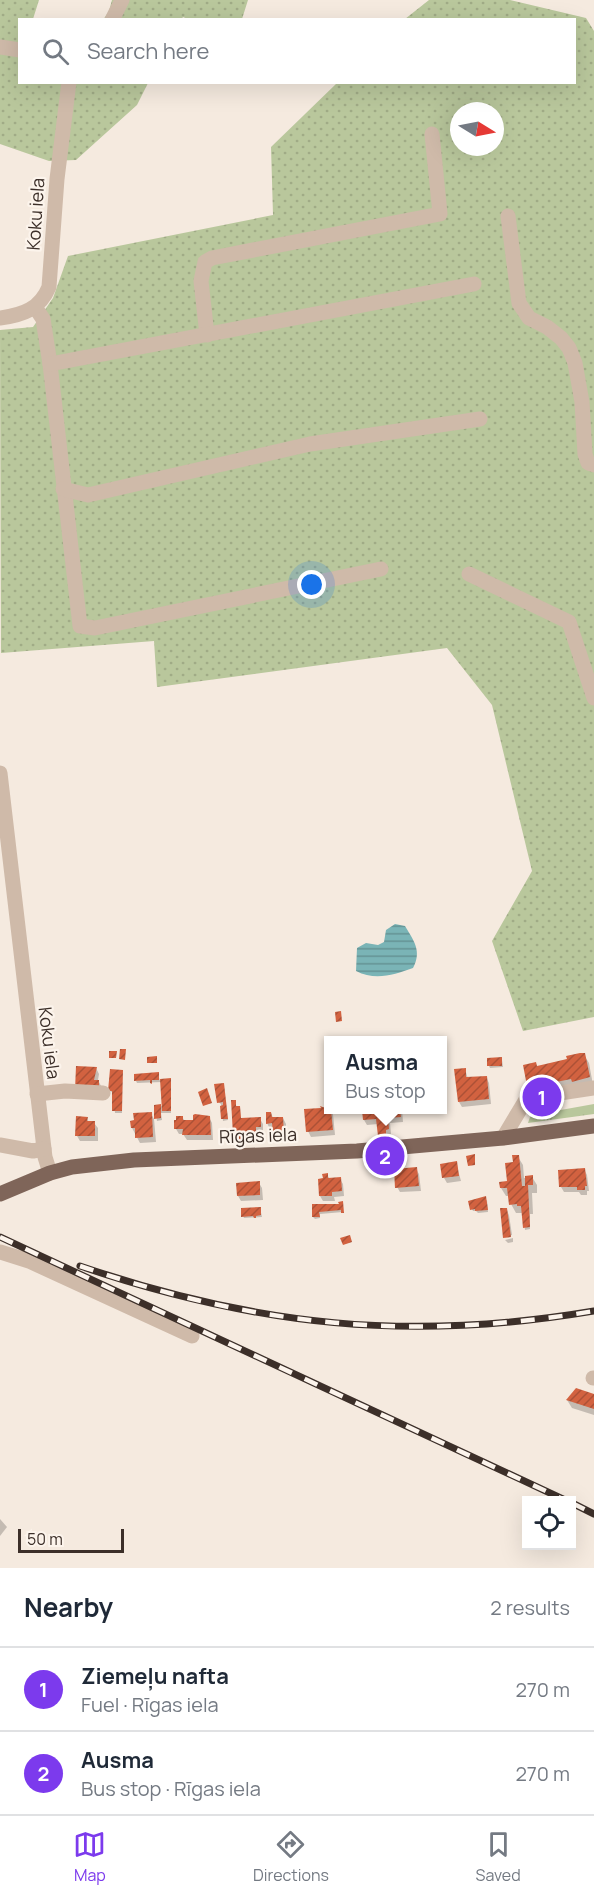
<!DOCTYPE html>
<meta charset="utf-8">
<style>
:root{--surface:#fff;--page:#f6f6f7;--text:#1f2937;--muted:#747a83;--line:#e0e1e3;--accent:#7c3aed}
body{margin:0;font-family:Manrope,sans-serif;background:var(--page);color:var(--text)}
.controls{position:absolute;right:18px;bottom:18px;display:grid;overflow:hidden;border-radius:0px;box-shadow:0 6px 24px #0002}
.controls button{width:54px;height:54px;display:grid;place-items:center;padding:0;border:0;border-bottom:2px solid var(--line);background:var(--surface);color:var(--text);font:30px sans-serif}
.compass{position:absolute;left:450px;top:102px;width:54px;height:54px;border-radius:50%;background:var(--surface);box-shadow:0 6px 24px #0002;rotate:100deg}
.scale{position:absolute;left:18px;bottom:15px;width:106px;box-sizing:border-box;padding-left:6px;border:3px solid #3c2f29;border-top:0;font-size:16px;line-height:21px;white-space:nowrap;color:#3c2f29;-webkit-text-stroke:4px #fcf4ec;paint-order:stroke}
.you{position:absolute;left:312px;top:585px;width:21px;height:21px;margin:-15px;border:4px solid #fff;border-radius:50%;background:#1a73e8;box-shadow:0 0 0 9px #1a73e833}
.badge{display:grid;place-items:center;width:39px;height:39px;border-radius:50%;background:var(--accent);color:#fff;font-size:20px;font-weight:700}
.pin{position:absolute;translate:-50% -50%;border:3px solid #fff;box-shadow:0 2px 6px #0006}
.popup{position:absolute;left:324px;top:1036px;width:123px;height:78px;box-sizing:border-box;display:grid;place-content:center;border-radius:0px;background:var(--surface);filter:drop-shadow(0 2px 4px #0005);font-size:20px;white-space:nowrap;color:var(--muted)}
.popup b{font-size:22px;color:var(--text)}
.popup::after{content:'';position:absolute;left:50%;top:100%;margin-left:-12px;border:12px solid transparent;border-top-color:var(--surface)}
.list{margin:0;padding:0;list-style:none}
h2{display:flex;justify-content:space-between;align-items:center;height:78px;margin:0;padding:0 24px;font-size:26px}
h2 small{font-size:20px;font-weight:400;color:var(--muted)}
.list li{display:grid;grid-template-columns:39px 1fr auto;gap:18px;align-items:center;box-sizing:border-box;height:84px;padding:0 24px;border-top:2px solid var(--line)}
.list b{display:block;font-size:22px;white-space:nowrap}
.list p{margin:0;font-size:20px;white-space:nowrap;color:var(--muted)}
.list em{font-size:20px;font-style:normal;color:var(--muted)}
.icon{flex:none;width:33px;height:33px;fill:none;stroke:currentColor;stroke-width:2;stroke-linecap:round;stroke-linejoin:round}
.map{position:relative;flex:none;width:594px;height:1568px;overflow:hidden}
.search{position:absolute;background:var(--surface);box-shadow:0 6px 24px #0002;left:18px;right:18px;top:18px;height:66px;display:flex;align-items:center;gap:15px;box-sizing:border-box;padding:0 21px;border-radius:0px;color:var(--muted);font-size:22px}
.sheet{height:246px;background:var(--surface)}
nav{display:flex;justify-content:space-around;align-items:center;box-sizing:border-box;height:84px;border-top:2px solid var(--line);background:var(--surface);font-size:16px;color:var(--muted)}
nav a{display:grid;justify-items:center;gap:3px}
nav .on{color:var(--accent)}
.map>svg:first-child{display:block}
</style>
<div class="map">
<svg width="594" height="1568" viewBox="0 0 594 1568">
<defs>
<pattern id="grass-tufts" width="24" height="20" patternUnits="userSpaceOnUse" patternTransform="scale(1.5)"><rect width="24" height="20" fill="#b9c79c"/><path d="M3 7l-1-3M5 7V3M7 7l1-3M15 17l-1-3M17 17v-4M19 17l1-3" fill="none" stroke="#a0ab86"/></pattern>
<pattern id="garden-dots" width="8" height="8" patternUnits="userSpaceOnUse" patternTransform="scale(1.5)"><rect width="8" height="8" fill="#b9c79c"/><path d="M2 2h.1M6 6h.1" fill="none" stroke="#a0ab86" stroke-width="1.8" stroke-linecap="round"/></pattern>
<pattern id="water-rules" width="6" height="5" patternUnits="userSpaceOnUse" patternTransform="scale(1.5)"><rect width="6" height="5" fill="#7ab4b6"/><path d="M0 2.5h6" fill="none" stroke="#659394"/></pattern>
<pattern id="building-hatch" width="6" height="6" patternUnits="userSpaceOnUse" patternTransform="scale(1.5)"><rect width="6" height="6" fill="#d26240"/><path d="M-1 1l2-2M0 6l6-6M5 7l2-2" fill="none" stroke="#ac5136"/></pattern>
</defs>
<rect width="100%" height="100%" fill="#f5eadf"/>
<path fill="url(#grass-tufts)" d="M594,1104V1114L528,1123L530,1117L533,1115Z"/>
<g fill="url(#garden-dots)" fill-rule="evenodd">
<path d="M0,0H39L33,19L20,20V82L148,83L137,105L76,160L49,161L0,144Z"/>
<path d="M112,0H248L242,19L190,20L183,17L181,20H103L109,11Z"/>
<path d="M429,0H510L586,18L594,31V1017L523,1031L492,941L532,871L492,705L447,648L157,687L154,641L1,653L0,330L33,327L53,298L68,256L273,215L271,147L337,83L574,82V20L405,19ZM459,111H495V147H459Z"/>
</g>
<path fill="url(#water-rules)" d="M395,924L405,926C414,941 422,951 413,968C394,975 375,981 356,971L357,948L366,943L378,945L384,942L386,930Z"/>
<g fill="#0003">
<path d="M584,1055L589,1063L593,1085L534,1099L537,1067Z"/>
<path d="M502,1060L503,1067L490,1068L489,1066Z"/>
<path d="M96,1068L99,1074L98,1080L101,1086L77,1089Z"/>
<path d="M465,1069L468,1079L486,1077L489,1083L491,1104L462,1107L459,1102Z"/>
<path d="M122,1071V1113H115L113,1093L109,1090Z"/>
<path d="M158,1074L160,1081L170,1080L171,1082V1113H161L162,1120L157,1121L155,1107L163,1106L162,1082L137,1083L136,1081Z"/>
<path d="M223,1084L228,1120L223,1121L221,1104L218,1102Z"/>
<path d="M235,1102L237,1108L240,1109L241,1120L260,1119L263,1124V1132H258V1139H249L250,1144H243L234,1135Z"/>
<path d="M328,1110H335H331L333,1114L335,1135L311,1137L308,1131Z"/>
<path d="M364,1110H402L403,1122L390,1123L391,1134L388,1135L389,1140L383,1141L380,1135L378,1124L367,1125L364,1120Z"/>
<path d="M271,1113L273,1118H283L286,1124V1139H277L274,1128L270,1129L267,1123Z"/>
<path d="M151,1114L154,1119L156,1142L140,1143L132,1128Z"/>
<path d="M182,1117L185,1121H194L209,1117L212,1123L213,1140H187L183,1134H179L176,1129Z"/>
<path d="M87,1118L89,1123H94L98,1128V1141H80L77,1136Z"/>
<path d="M518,1157L523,1165L524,1178L532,1177L537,1185V1193H532L533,1214H530V1229L525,1230L523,1213H516L511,1204L510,1196H506L501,1188L508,1182Z"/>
<path d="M456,1163L461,1181L447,1183L444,1178Z"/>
<path d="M416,1169L419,1174L421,1191L400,1192L397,1187Z"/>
<path d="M584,1169L587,1175L589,1191H587V1195H581L579,1192H564L561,1187Z"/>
<path d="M327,1175L330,1179H340L343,1184L344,1196L334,1197L335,1201H323L320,1196L324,1179Z"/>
<path d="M259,1183L262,1188L263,1200L241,1201L238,1196V1184Z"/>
<path d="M487,1200L488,1212L478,1213L476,1211H473L472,1209Z"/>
<path d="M343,1205V1212L320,1214V1218L315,1219L313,1217V1206Z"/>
<path d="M260,1208L262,1217L244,1218L243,1216Z"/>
<path d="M506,1209L509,1215L512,1235L504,1237Z"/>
<path d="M513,1238V1242L508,1243L505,1240Z"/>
<path d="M594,1396V1415L572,1408L567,1400Z"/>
<path d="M0,1519L7,1527L0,1536Z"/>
</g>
<g fill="url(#building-hatch)">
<path d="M341,1011L342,1021L336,1022L335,1012Z"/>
<path d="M120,1049H126L125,1060L119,1059Z"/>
<path d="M109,1051H117L116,1058H109Z"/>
<path d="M580,1053H585L590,1077L572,1082L571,1079L541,1085L542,1088L528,1091L523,1065L536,1062L537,1066L567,1059L566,1056Z"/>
<path d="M157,1056V1063H147V1057Z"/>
<path d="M502,1057V1066H487V1058Z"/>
<path d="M76,1066L97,1067L94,1080H99V1088L75,1090Z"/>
<path d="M466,1068V1077L487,1076L489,1099L458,1102L454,1069Z"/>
<path d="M110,1069L123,1070L122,1111H112V1091H108Z"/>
<path d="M325,1071H328V1090L325,1081Z"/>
<path d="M159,1072V1080H152V1084L150,1083V1080L134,1081V1074Z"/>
<path d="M171,1078V1111H162L160,1079Z"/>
<path d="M224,1083L228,1119H221L220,1106L223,1105V1102L217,1103L214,1084Z"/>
<path d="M207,1088L212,1103L203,1106L198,1092Z"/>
<path d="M231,1100H236V1106H240L241,1118L261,1117V1127H256V1134H247V1139H238V1135H233Z"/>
<path d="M161,1104V1118L154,1119V1105Z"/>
<path d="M320,1106L331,1110L333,1130L306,1132L304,1109L321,1108Z"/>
<path d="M362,1110H400L401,1117L388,1118L389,1129L386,1130V1135L378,1136L376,1119L363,1120Z"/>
<path d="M152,1112L153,1137L135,1138V1128H131L130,1121L134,1120L133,1113Z"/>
<path d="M266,1112H271L272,1117H283L284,1134H273L272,1123L266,1124Z"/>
<path d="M195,1114L210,1116L211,1135H182L183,1129H174V1120H176V1116H183V1120H193V1115Z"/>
<path d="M76,1116L88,1117L87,1121H95V1136H75Z"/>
<path d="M475,1154V1165L468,1166L466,1156Z"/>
<path d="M512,1155H519L522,1186H525V1176L533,1175V1185H528L530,1227L523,1228L521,1206H517V1204L509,1205L507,1188H500L499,1182L507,1181L505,1163L513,1162Z"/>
<path d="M457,1161L459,1176L442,1178L440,1164Z"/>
<path d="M417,1167L419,1186L395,1188L394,1169Z"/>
<path d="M585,1168L587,1186H585V1190H577V1187H559L558,1170Z"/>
<path d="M328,1173V1178L341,1177L342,1191L332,1192V1196H319L318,1179L323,1178L322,1174Z"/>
<path d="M260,1181V1195L237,1196L236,1183Z"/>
<path d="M486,1196L488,1210L475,1211V1209L470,1210L468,1201Z"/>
<path d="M343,1201L344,1213H341V1210L319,1212L320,1217H312V1204H339L338,1202Z"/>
<path d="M261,1207V1215L256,1216V1218H254L253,1216L241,1217V1208Z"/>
<path d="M500,1208H507L511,1237L503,1238Z"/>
<path d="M350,1235L352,1242L343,1245L340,1238Z"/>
<path d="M576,1388L594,1394V1409L566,1400Z"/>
</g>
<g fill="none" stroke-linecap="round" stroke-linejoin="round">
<g stroke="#cfbaa9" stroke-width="15">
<path d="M112,20L122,0"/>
<path d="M0,47L20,50"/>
<path d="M508,216L519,303L529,318L547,327L561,338L569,348L575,363L582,402L585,454L588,463L594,465"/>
<path d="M35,307L43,319L50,364L80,626L95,628L381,569"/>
<path d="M0,318C23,315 40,309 49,287L57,179L69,82"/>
<path d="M207,335L201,281L205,262L212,258L440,214L432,134"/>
<path d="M50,364L474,284"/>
<path d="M63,489L88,495L310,444L480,419"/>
<path d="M469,574L569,622L594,698"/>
<path d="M0,773L45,1157L50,1173"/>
<path d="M37,1094L65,1091L103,1093"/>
<path d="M503,1138L527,1098L594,1088"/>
<path d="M0,1145L33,1151L44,1149"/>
<path d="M0,1252L29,1261L192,1336"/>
<path d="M593,1378H594"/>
</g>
<path stroke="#7f6559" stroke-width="15" d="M0,1194L50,1173L72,1167L134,1160L357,1151L503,1138L594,1126"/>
<defs>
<g id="rail">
<path d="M0,1237L565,1500"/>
<path d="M80,1266C256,1326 410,1342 594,1311"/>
<path d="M572,1503L594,1514"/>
</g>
</defs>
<use href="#rail" stroke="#3c2f29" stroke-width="7"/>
<use href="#rail" stroke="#fcf4ec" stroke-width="4.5" stroke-dasharray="14" stroke-linecap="butt"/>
</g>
<g text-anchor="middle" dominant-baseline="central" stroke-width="4.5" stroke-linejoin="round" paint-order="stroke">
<g font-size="18" fill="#3c2f29" stroke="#fcf4ec">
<text transform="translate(35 214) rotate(-86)">Koku iela</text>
<text transform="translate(50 1043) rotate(83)">Koku iela</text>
<text transform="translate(258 1135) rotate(-2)">Rīgas iela</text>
</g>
</g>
</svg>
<div class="controls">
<button><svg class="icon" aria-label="locate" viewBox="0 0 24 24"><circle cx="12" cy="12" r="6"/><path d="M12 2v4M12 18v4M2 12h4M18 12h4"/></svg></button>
</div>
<svg class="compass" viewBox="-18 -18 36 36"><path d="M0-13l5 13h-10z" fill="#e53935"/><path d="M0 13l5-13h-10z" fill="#747a83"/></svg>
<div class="scale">50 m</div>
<div class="you"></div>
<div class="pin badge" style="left:542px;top:1097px">1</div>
<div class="pin badge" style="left:385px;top:1156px">2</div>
<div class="popup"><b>Ausma</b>Bus stop</div>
<div class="search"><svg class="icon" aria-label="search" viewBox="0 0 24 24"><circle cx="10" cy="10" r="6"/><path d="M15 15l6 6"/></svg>Search here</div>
</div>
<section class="sheet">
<h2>Nearby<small>2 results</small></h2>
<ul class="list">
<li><span class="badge">1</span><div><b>Ziemeļu nafta</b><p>Fuel · Rīgas iela</p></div><em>270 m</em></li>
<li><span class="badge">2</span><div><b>Ausma</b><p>Bus stop · Rīgas iela</p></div><em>270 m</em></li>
</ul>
</section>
<nav>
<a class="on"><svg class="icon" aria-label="map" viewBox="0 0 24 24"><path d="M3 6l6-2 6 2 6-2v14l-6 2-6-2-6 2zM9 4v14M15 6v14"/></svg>Map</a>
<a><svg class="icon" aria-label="directions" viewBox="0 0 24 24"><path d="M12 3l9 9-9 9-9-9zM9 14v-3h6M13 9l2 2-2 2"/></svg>Directions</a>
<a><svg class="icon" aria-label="saved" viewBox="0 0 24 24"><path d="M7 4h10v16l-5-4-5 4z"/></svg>Saved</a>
</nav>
